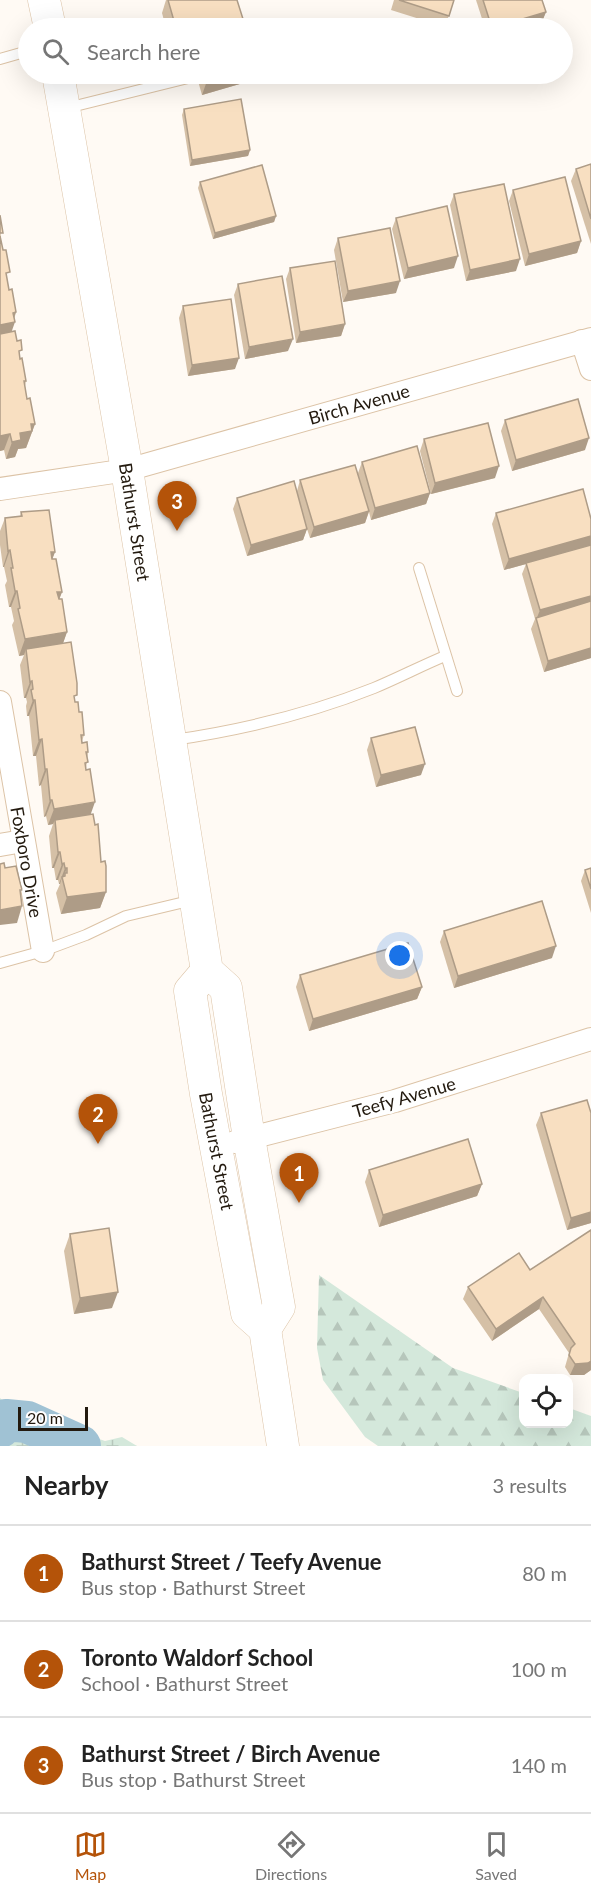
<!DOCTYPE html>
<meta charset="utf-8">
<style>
:root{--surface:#fff;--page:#f2f2f2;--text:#222;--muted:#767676;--line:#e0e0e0;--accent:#b45309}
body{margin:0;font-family:Lato,sans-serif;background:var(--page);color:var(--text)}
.controls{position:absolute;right:18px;bottom:18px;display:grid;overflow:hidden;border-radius:12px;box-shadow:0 6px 24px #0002}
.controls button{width:54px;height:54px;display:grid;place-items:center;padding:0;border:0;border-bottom:2px solid var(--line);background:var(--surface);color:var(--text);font:30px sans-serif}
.scale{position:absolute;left:18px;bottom:15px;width:70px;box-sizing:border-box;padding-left:6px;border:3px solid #231a0f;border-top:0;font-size:16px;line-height:21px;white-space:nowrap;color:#231a0f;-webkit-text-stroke:4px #fff;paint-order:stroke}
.you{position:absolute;left:400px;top:956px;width:21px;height:21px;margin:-15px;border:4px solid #fff;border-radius:50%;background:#1a73e8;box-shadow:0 0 0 9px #1a73e833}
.badge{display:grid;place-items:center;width:39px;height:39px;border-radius:50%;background:var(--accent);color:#fff;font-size:20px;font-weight:700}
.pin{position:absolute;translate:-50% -50px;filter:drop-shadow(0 2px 3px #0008)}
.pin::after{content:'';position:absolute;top:32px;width:21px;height:18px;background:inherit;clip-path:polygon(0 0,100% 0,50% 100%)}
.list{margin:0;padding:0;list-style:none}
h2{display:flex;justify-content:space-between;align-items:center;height:78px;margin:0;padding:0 24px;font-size:26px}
h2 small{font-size:20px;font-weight:400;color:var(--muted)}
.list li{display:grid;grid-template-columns:39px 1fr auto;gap:18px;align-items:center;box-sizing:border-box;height:96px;padding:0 24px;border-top:2px solid var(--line)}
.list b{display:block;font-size:22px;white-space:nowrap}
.list p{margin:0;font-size:20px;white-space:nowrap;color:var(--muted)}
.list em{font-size:20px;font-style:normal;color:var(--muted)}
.icon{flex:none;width:33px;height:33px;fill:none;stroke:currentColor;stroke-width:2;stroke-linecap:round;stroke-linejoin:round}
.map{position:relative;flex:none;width:591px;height:1446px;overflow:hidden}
.search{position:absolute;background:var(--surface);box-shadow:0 6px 24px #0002;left:18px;right:18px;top:18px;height:66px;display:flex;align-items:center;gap:15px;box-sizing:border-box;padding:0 21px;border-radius:33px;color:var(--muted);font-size:22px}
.sheet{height:366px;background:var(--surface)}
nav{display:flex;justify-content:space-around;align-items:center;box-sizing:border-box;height:84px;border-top:2px solid var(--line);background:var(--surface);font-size:16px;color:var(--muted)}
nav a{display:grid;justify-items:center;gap:3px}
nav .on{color:var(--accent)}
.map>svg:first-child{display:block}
</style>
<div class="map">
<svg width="591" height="1446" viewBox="0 0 591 1446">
<defs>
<pattern id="forest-firs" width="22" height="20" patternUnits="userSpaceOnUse" patternTransform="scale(1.5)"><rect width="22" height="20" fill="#d4e8db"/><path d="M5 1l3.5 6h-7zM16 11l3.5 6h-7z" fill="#b6c6bb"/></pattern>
<pattern id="wetland-marsh" width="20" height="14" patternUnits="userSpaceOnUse" patternTransform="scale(1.5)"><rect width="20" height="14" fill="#d4e8db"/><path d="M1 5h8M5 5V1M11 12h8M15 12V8" fill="none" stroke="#b6c6bb"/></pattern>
</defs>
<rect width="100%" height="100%" fill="#fffaf4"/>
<path fill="url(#forest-firs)" d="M319,1275L453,1368L523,1393L524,1424H568L569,1408L591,1416V1446H378L365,1437L323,1380L317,1348Z"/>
<path fill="url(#wetland-marsh)" d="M0,1398L20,1417L30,1418L42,1427L82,1433L105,1441L122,1437L137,1446H0Z"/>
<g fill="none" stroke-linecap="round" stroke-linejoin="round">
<path stroke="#a0c2d4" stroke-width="42" d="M0,1427L6,1420L27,1422L80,1446"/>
<defs>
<g id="lane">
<path d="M0,59L28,51"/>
<path d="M67,108L188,78"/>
<path d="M419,568L457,691"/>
<path d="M173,740C242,730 309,714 374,688C398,678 421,666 445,656"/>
<path d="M0,963L43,951L86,935L126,916L193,900"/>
</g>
<g id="street">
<path d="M582,341L591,369"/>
<path d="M0,489L127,470L591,339"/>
<path d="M0,702L43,951"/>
<path d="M0,845L23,841"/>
<path d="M235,1142L395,1101L591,1039"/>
</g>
<g id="secondary">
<path d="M44,0L50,28"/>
<path d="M58,74L127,470L207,971L226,988L249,1138L279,1307L265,1329"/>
<path d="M207,971L190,991L206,1094L247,1313L265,1329L283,1446"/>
</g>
</defs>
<use href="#lane" stroke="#dcc3a6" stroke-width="12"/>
<use href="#street" stroke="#dcc3a6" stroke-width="24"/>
<use href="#secondary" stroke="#dcc3a6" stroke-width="33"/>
<use href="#lane" stroke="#fff" stroke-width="10"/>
<use href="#street" stroke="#fff" stroke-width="22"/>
<use href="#secondary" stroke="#fff" stroke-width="32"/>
</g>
<g fill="#d5c0a6">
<path d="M166,0H237L239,28H166L162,13Z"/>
<path d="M394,0H454L445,27L391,10Z"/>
<path d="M476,0H542L546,12L541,24L526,28H485Z"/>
<path d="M196,74H272L271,75L202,95Z"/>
<path d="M184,109L250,150L248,156L190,166L182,115Z"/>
<path d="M591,164V244L571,181L576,169Z"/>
<path d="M200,182L276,216L274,222L213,239L198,188Z"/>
<path d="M513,190L581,241L577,253L525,266L509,201Z"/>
<path d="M454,194L516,271L466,281L450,205Z"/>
<path d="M0,215L1,240L9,290L16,312L11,332L26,381L25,386L27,399L35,424L26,448L18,449L15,457L6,459L4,450L0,451Z"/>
<path d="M396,218L454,268L404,279L392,229Z"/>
<path d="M338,238L396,293L343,302L334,250Z"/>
<path d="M290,268L345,324L341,336L296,343L286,279Z"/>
<path d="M238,284L288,351L245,359L234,295Z"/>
<path d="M183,306L235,369L188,376L179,318Z"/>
<path d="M505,420L585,450L512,471L501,431Z"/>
<path d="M424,439L495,478L431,494L420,451Z"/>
<path d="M362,462L430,493L426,504L371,520L369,512L365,523L310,538L307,529L303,540L247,556L233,509L237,498L297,491L300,480L358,473Z"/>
<path d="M21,512L55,552L52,559L62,592L59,599L67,632L63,643L75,702L84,735L82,741L88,752L86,769L91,815L101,862L106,892L100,908L61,914L56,893L60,884H59L58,880H56L54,868H52L49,836L53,824L48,825L46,816L44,817L41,785L39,786L36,756H33L29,716H27L26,706L27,702L26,698H24L20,665L24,655L19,656L12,625L14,621L11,607H9L5,585L7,581L4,567H3L0,545V531L5,518L20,516Z"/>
<path d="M496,513L591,519V658L544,672L531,629L535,619L522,574L526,564L504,570L492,524Z"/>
<path d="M371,738L421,775L376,787L367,750Z"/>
<path d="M591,868V913L581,881L585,870Z"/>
<path d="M444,931L552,958L454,988L440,942Z"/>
<path d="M300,975L422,987L417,999L309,1031L296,987Z"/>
<path d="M541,1113L591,1223L567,1230L536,1125Z"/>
<path d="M369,1170L482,1184L477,1196L379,1227L365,1182Z"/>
<path d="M591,1230V1370L584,1375H570L565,1367L569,1353L539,1309L492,1341L463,1299L468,1287L530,1270Z"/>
<path d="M70,1234L112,1308L74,1314L64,1251Z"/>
</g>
<g fill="#ae9c87">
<path d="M546,12L541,24L526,28H492Z"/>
<path d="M243,19L239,28H211Z"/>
<path d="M225,74H272L271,75L202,95L208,78Z"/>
<path d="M250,150L248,156L190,166L192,160Z"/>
<path d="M276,216L274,222L213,239L215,233Z"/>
<path d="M581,241L577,253L525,266L529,254Z"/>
<path d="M458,256L454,268L404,279L408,268Z"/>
<path d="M520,259L516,271L466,281L470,270Z"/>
<path d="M400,281L396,293L343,302L348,291Z"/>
<path d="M16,312L12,323L15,322L9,339L0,340V325L13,313Z"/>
<path d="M345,324L341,336L296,343L300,332Z"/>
<path d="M293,339L288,351L245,359L249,347Z"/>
<path d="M239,358L235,369L188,376L192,365Z"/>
<path d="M31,424H35L26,448L18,449L15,457L6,459L12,442L20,433Z"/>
<path d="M10,434L4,450L0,451V436Z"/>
<path d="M589,438L585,450L512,471L516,460Z"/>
<path d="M499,466L495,478L431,494L435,483Z"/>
<path d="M430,493L426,504L371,520L375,508Z"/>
<path d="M369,511L365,523L310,538L314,527Z"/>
<path d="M307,529L303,540L247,556L251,545Z"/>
<path d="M591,536V546L504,570L509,559Z"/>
<path d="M10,550L4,567H3L8,551Z"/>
<path d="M51,552H55L49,568Z"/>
<path d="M15,591H17L11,607H9Z"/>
<path d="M57,592H62L56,608Z"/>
<path d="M591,596V606L536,620L540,610Z"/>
<path d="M67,632L61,649H26L24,655L19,656L25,639Z"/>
<path d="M591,648V658L544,672L548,661Z"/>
<path d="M32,681L26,698H24L30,682Z"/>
<path d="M33,700H35L29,716H27Z"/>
<path d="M42,739L36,756H33L39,740Z"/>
<path d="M425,764L421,775L376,787L381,775Z"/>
<path d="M45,769H47L41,785L39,786Z"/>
<path d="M50,800H52L46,816L44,817Z"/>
<path d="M95,802L89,819L55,820L53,824L48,825L54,809Z"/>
<path d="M58,852H60L54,868H52Z"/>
<path d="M64,863L58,880H56L62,864Z"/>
<path d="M65,868H67L63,878L62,877L60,884H59Z"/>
<path d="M106,892L100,908L61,914L67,897Z"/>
<path d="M22,906L17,923L0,925V910Z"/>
<path d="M556,946L552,958L454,988L458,976Z"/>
<path d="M422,987L417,999L309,1031L313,1019Z"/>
<path d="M482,1184L477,1196L379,1227L383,1215Z"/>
<path d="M591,1212V1223L567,1230L571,1218Z"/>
<path d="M118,1292L112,1308L74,1314L80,1298Z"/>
<path d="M543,1297L539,1309L492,1341L496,1329Z"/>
<path d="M591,1361V1370L584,1375H570L575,1364Z"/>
</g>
<g fill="#f8dfc1" stroke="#ae9c87" stroke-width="1.5">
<path d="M168,0H237L243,19L211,28H176Z"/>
<path d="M399,0H454L449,16Z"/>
<path d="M483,0H542L546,12L492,28Z"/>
<path d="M266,21L268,28H241Z"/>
<path d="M207,74H225L208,78Z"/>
<path d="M241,99L250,150L192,160L184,109Z"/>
<path d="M591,164V219L576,169Z"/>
<path d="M262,165L276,216L215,233L200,182Z"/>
<path d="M565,177L581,241L529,254L513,190Z"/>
<path d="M504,184L520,259L470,270L454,194Z"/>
<path d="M447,206L458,256L408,268L396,218Z"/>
<path d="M0,215L3,233H0Z"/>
<path d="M390,228L400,281L348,291L338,238Z"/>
<path d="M0,236L3,250H6L10,272L6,273L9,290L12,289L16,312L13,313L15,322L0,325Z"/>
<path d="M335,261L345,324L300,332L290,268Z"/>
<path d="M282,276L293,339L249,347L238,284Z"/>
<path d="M231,299L239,358L192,365L183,306Z"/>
<path d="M15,331L17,341L21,340L22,350L19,351L20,359L22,358L26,381H24L27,399L30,398L35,424H31L32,431L20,433L21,440L12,442L10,434L0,436V334Z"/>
<path d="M578,399L589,438L516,460L505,420Z"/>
<path d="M488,423L499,466L435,483L424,439Z"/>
<path d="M417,446L430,493L375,508L362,462Z"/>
<path d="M355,465L369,511L314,527L300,480Z"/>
<path d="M294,481L307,529L251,545L237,498Z"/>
<path d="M583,489L591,519V536L509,559L496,513Z"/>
<path d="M49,510L55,552H51L52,559H56L62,592H57L59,599H62L67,632L25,639L18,609L20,608L17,591H15L11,568H13L10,550L8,551L5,518L22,516L21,512Z"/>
<path d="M591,545V596L540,610L526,563Z"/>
<path d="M591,601V648L548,661L536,618Z"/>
<path d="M71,642L77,683V695L74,696L75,702H78L79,712H82L84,735H81L82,743L87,742L88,752H86L88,762L85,763L86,770L90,769L95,802L54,809L52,800H50L47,769H45L42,739L39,740L35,700H33L31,690L33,689L32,681L30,682L26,649Z"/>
<path d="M415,727L425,764L381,775L371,738Z"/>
<path d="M93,814L95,825L98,824L101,862L105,861L106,866V892L67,897L62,877L65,876V873H67V868H65L64,863L62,864L60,852H58L55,820Z"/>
<path d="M4,863L5,868L16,866L22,890H20L22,906L0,910V864Z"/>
<path d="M591,868V889L585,870Z"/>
<path d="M542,901L556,946L458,976L444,931Z"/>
<path d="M408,943L422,987L313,1019L300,975Z"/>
<path d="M587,1100L591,1113V1212L571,1218L541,1113Z"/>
<path d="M468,1139L482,1184L383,1215L369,1170Z"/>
<path d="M109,1228L118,1292L80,1298L70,1234Z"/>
<path d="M591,1230V1361L588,1363L575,1364L569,1355L571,1348L575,1344L543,1297L496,1329L468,1287L519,1253L530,1270Z"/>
</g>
<g text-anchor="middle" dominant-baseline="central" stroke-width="5" stroke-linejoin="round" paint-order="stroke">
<g font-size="18" fill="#231a0f" stroke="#fff">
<text transform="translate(359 404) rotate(-16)">Birch Avenue</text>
<text transform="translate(135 522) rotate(81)">Bathurst Street</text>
<text transform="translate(27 862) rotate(80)">Foxboro Drive</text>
<text transform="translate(404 1097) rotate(-16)">Teefy Avenue</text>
<text transform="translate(217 1151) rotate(79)">Bathurst Street</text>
</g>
</g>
</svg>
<div class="controls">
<button><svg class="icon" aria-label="locate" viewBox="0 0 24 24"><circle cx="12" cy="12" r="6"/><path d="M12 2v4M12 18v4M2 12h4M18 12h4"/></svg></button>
</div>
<div class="scale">20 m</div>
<div class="you"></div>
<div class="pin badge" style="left:299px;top:1203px">1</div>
<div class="pin badge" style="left:98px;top:1144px">2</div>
<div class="pin badge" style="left:177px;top:531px">3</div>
<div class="search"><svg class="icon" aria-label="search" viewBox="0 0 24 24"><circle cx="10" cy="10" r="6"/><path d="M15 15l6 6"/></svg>Search here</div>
</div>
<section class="sheet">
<h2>Nearby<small>3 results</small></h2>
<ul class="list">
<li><span class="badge">1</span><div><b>Bathurst Street / Teefy Avenue</b><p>Bus stop · Bathurst Street</p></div><em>80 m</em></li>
<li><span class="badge">2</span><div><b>Toronto Waldorf School</b><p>School · Bathurst Street</p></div><em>100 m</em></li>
<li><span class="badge">3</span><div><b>Bathurst Street / Birch Avenue</b><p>Bus stop · Bathurst Street</p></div><em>140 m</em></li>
</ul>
</section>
<nav>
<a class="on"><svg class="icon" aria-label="map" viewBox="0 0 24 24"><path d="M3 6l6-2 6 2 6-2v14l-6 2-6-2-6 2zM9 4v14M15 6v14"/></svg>Map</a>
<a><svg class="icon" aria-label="directions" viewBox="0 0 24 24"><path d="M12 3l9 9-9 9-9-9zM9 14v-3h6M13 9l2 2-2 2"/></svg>Directions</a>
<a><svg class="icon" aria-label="saved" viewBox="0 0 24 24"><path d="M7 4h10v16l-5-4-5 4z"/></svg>Saved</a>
</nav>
